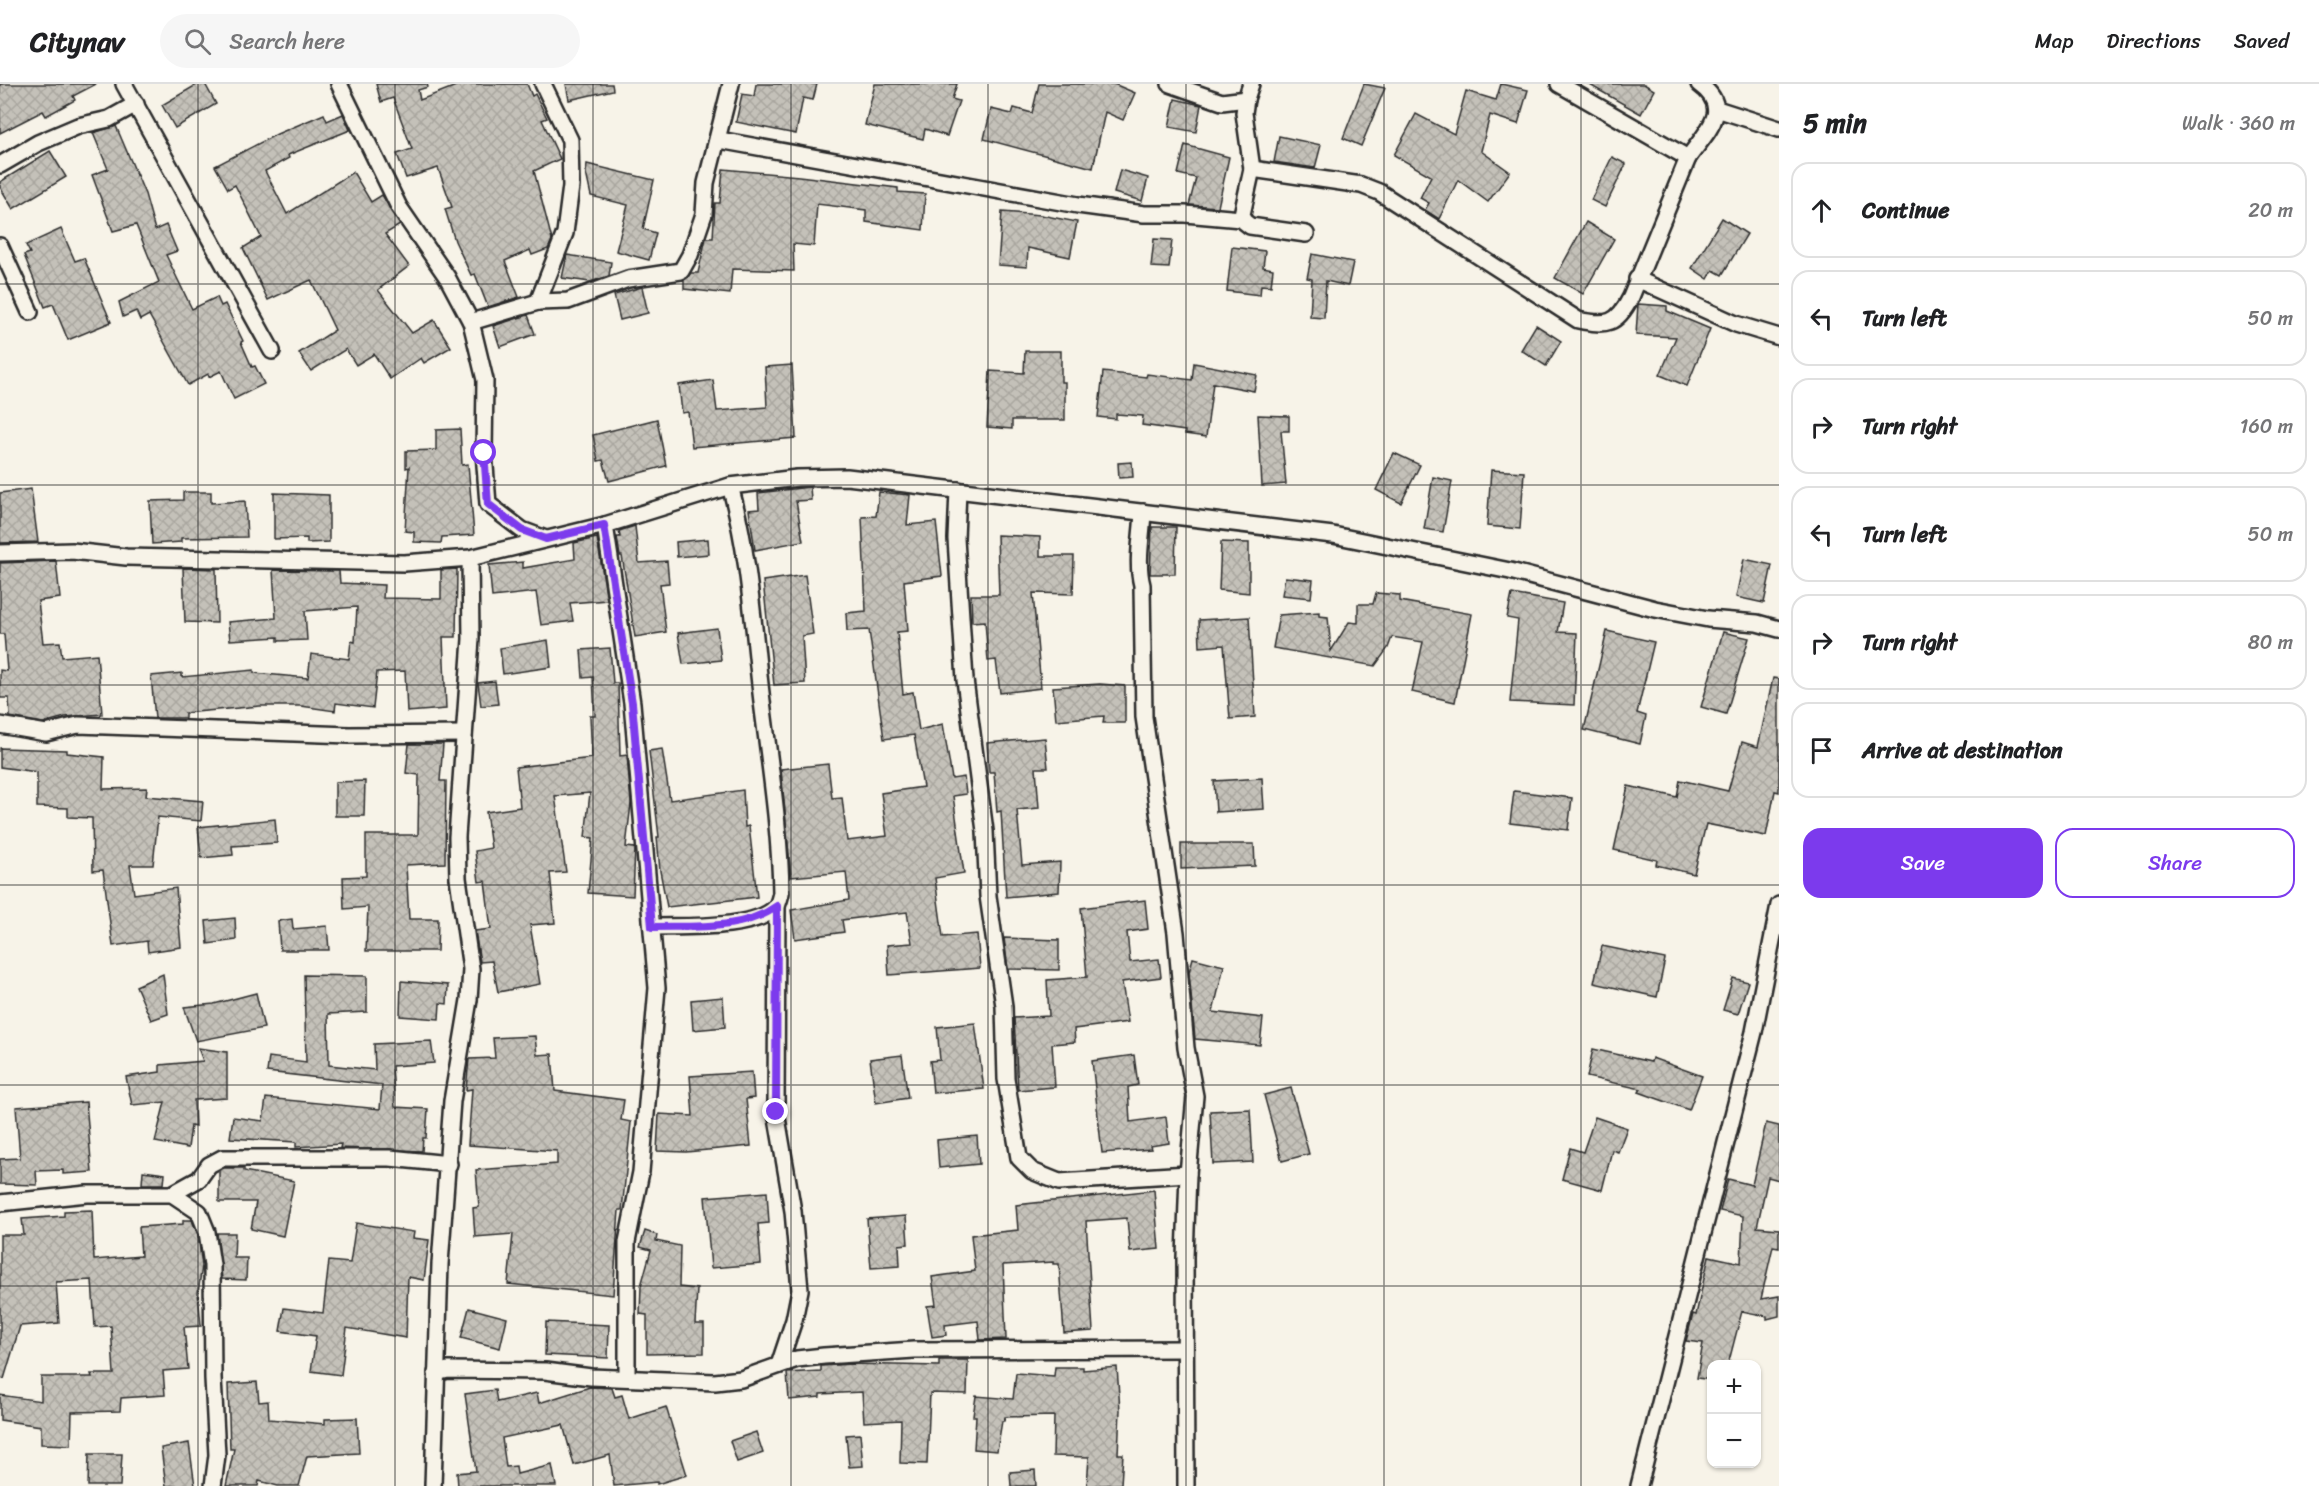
<!DOCTYPE html>
<meta charset="utf-8">
<style>
:root{--surface:#fff;--page:#f6f6f6;--text:#202124;--muted:#757577;--line:#e0e0e0;--accent:#7c3aed}
body{margin:0;font-family:Sriracha,sans-serif;background:var(--page);color:var(--text)}
.controls{position:absolute;right:18px;bottom:18px;display:grid;overflow:hidden;border-radius:12px;box-shadow:0 2px 4px #0004}
.controls button{width:54px;height:54px;display:grid;place-items:center;padding:0;border:0;border-bottom:2px solid var(--line);background:var(--surface);color:var(--text);font:30px sans-serif}
.stop{position:absolute;width:18px;height:18px;margin:-14px;border:4px solid #7c3aed;border-radius:50%;background:#fff}
.stop.end{background:#7c3aed;border-color:#fff;box-shadow:0 2px 6px #0008}
.list{margin:0;padding:0;list-style:none}
h2{display:flex;justify-content:space-between;align-items:center;height:78px;margin:0;padding:0 24px;font-size:26px}
h2 small{font-size:20px;font-weight:400;color:var(--muted)}
.list li{display:grid;grid-template-columns:39px 1fr auto;gap:18px;align-items:center;box-sizing:border-box;height:96px;margin:0 12px 12px;padding:0 12px;border:2px solid var(--line);border-radius:18px}
.list b{display:block;font-size:22px;white-space:nowrap}
.list em{font-size:20px;font-style:normal;color:var(--muted)}
.actions{display:flex;gap:12px;padding:18px 24px}
.actions a{flex:1;padding:14px 0;border:2px solid var(--accent);border-radius:18px;text-align:center;font-size:21px;color:var(--accent)}
.actions .main{background:var(--accent);color:#fff}
.icon{flex:none;width:33px;height:33px;fill:none;stroke:currentColor;stroke-width:2;stroke-linecap:round;stroke-linejoin:round}
.map{position:relative;flex:none;width:1779px;height:1402px;overflow:hidden}
header{display:flex;align-items:center;gap:36px;box-sizing:border-box;height:84px;padding:0 30px;background:var(--surface);border-bottom:2px solid var(--line)}
header strong{font-size:28px}
nav{display:flex;gap:33px;margin-inline-start:auto;font-size:21px}
.search{width:420px;height:54px;background:var(--page);display:flex;align-items:center;gap:15px;box-sizing:border-box;padding:0 21px;border-radius:33px;color:var(--muted);font-size:22px}
main{display:flex}
aside{flex:1;background:var(--surface)}
.map>svg:first-child{display:block}
</style>
<header>
<strong>Citynav</strong>
<div class="search"><svg class="icon" aria-label="search" viewBox="0 0 24 24"><circle cx="10" cy="10" r="6"/><path d="M15 15l6 6"/></svg>Search here</div>
<nav><a>Map</a><a>Directions</a><a>Saved</a></nav>
</header>
<main>
<div class="map">
<svg width="1779" height="1402" viewBox="0 0 1779 1402">
<defs>
<pattern id="building-cross-hatch" width="8" height="8" patternUnits="userSpaceOnUse" patternTransform="scale(1.5)"><rect width="8" height="8" fill="#c4c1b9"/><path d="M0 0l8 8M0 8l8-8" fill="none" stroke="#a9a69f"/></pattern>
</defs>
<rect width="100%" height="100%" fill="#f7f3e8"/>
<filter id="ink" filterUnits="userSpaceOnUse"><feTurbulence type="fractalNoise" baseFrequency=".0167" numOctaves="2"/><feDisplacementMap in="SourceGraphic" scale="12" xChannelSelector="R" yChannelSelector="G"/><feConvolveMatrix kernelMatrix="1 2 1 2 8 2 1 2 1" color-interpolation-filters="sRGB"/></filter>
<g filter="url(#ink)">
<g fill="url(#building-cross-hatch)" stroke="#2b2b2b" stroke-width="1.5">
<path d="M0,0H96L73,12L75,16L46,32L43,27L0,49Z"/>
<path d="M198,0H205L216,20L175,44L162,21Z"/>
<path d="M376,0H427L428,3L418,6L420,16L461,0H527L532,12L535,10L547,34L542,36L560,75L534,87L552,156L548,165L532,171L530,166L505,177L519,213L488,223L475,190L471,191L455,157L445,125L452,123L438,84L406,94L397,70L412,65L393,14L381,18Z"/>
<path d="M566,0H612L613,6L569,16Z"/>
<path d="M756,0H817L813,16L803,14L796,50L736,38L742,10L754,12Z"/>
<path d="M875,0H957L952,15L959,17L947,52L925,45L923,55L865,41Z"/>
<path d="M1039,0H1114L1135,9L1123,36L1105,28L1093,84L984,55L991,25L1012,30L1014,24L1032,29Z"/>
<path d="M1364,0L1385,4L1361,62L1343,54Z"/>
<path d="M1501,0L1528,6L1518,40L1490,31L1481,67L1510,88L1488,118L1458,96L1439,135L1425,126L1429,119L1420,114L1431,92L1394,71L1416,30L1454,50L1466,7L1496,16Z"/>
<path d="M1588,0H1644L1654,6L1641,30Z"/>
<path d="M1175,15L1201,21L1196,48L1169,43Z"/>
<path d="M324,30L327,37L343,30L350,46L288,71L289,74L265,87L287,130L353,88L371,118L382,111L384,114L400,141L385,150L409,182L378,206L412,249L434,236L451,263L424,279L421,274L390,295L374,270L356,281L346,265L311,287L299,269L335,246L311,196L268,216L243,164L261,153L235,101L228,105L215,82L277,50Z"/>
<path d="M116,42L145,110L155,146L166,141L177,167L166,171L192,225L217,213L221,222L225,220L243,257L241,258L252,283L255,282L264,300L234,315L221,287L209,293L208,290L188,301L149,231L140,236L136,227L123,233L119,218L159,198L136,141L113,147L92,91L108,85L93,49Z"/>
<path d="M1279,52L1321,61L1315,84L1274,78Z"/>
<path d="M1185,61L1229,73L1218,123L1189,121L1196,94L1178,90Z"/>
<path d="M50,67L66,93L13,125L0,103V98Z"/>
<path d="M1612,73L1626,80L1605,123L1591,116Z"/>
<path d="M587,80L654,96L643,145L656,149L649,176L616,167L628,121L591,112L586,89Z"/>
<path d="M723,85L799,92L898,104V108L925,110L923,146L866,138V126L817,120L814,162L793,160L794,187L732,185L730,210L684,205V196L691,189H698L706,154H713L715,119H720Z"/>
<path d="M1120,86L1148,94L1142,117L1114,109Z"/>
<path d="M1002,128L1041,131L1077,138L1070,173L1028,164L1027,183L998,181Z"/>
<path d="M1722,134L1747,150L1722,191L1713,186L1708,195L1692,184Z"/>
<path d="M1586,138L1614,155L1583,210L1555,194Z"/>
<path d="M61,145L75,177L84,174L111,238L68,256L53,220L45,223L24,171L30,169L26,161Z"/>
<path d="M1154,155L1172,156L1169,184L1151,183Z"/>
<path d="M1232,163L1265,167L1263,183L1273,185L1271,202L1261,201L1260,211L1227,207Z"/>
<path d="M1312,170L1353,178L1348,202L1326,197L1324,234L1310,233L1312,195L1307,194Z"/>
<path d="M567,171L611,178L609,192L590,198L562,194Z"/>
<path d="M642,203L648,229L620,236L614,211Z"/>
<path d="M1638,220L1667,222V227L1710,245L1687,302L1660,291L1676,253L1636,251Z"/>
<path d="M528,231L535,250L500,263L493,242Z"/>
<path d="M1536,241L1561,257L1546,282L1521,266Z"/>
<path d="M1025,267H1061V298H1065V336H1012V345L987,343L990,287L1024,289Z"/>
<path d="M1194,279L1257,291L1254,307L1213,299L1206,353L1185,350V347L1142,341L1143,332L1116,330V335L1098,333L1103,288L1146,293L1147,290L1192,296Z"/>
<path d="M792,281L796,354L692,363L688,328L682,329L679,301L713,296L717,327L767,323L765,283Z"/>
<path d="M1258,331L1289,332V347H1281L1286,400L1262,402Z"/>
<path d="M657,335L666,382L609,397L603,376L598,377L593,351Z"/>
<path d="M460,345L462,381L468,380L474,451L442,453L441,459L414,458V448L405,447L409,383L406,384V367L436,366V346Z"/>
<path d="M1394,369L1420,381L1401,419L1376,406Z"/>
<path d="M1132,378L1133,393L1119,394L1118,379Z"/>
<path d="M1491,386L1524,388L1520,445L1487,442Z"/>
<path d="M1433,393L1452,397L1443,448L1424,445Z"/>
<path d="M810,403L811,416L796,417L803,457L755,466L749,426L759,425L758,409Z"/>
<path d="M31,405L38,458L0,459V409Z"/>
<path d="M183,408H211V419L245,417L247,453L181,454V458L152,460L150,417L183,416Z"/>
<path d="M879,408L910,411L907,441L936,438L942,492L904,497L908,547L897,548L903,610L913,608L919,646L943,640L952,695L964,693L966,710L953,712L964,789L935,794L943,853L977,850L980,884L889,891L887,861L912,859L907,828L842,836L844,848L795,855L791,826L849,816L846,788L791,793L781,685L828,680L832,714L842,713L847,757L887,752L881,709L923,703L914,651L884,655L869,546L847,547L846,529L866,527L862,433L876,432Z"/>
<path d="M274,409L329,411V458L307,459V454L274,455Z"/>
<path d="M635,442L639,479L667,477L669,499L660,500L666,548L635,553L622,472H620L617,453H620L619,447Z"/>
<path d="M1152,443H1176L1175,490H1150Z"/>
<path d="M997,451L1040,453V472H1074L1073,510L1033,509L1041,604L1000,609L996,576L988,577L985,537L972,538L971,511H999Z"/>
<path d="M597,454L607,516L570,519L573,537L541,541L536,508L492,513L489,481L523,478V484L575,475L574,459Z"/>
<path d="M708,455L709,470L677,473L676,458Z"/>
<path d="M1221,458L1249,459V509L1219,506Z"/>
<path d="M1744,475L1772,481L1764,519L1736,513Z"/>
<path d="M56,477L60,514L38,517L43,559L60,558L62,573L97,570L102,630L65,633L43,639L10,633L9,614H0V586L7,587L4,550H0V479Z"/>
<path d="M183,484L216,485L217,539L185,538Z"/>
<path d="M457,485L456,553H443L446,625L407,628L405,587L377,588L373,624L336,619L335,627L301,622H260L185,629V634H155L151,592L182,589V593L254,586V589L308,594L311,570L349,575L351,557L355,558L357,523L305,527L307,556L278,557V553L230,556L228,538L276,534L273,486L339,487L340,499L384,501L383,514L441,515V486Z"/>
<path d="M805,491L813,550L802,552L805,599L774,601L763,497Z"/>
<path d="M1285,493L1313,496L1311,514L1282,511Z"/>
<path d="M1376,509L1400,511V517L1472,530L1455,618L1412,608L1423,558L1392,553L1388,564L1375,582L1273,564L1279,531L1319,528V532L1328,533L1331,567L1349,538L1358,539V520H1373Z"/>
<path d="M1512,510L1563,519L1558,548L1577,549L1574,621L1510,618L1518,536L1507,534Z"/>
<path d="M1249,533L1255,633L1230,635L1224,561L1200,563L1199,536Z"/>
<path d="M717,544L721,576L683,580L678,549Z"/>
<path d="M1607,547L1654,558L1637,629L1646,632L1640,660L1584,646Z"/>
<path d="M1723,548L1749,554L1726,630L1701,623Z"/>
<path d="M548,556L551,583L503,590L500,564Z"/>
<path d="M610,564L613,599H618L620,672L627,671L631,719L626,763L635,764L633,812L588,809L593,754L585,753L590,709L555,712L566,788L550,789L555,839L530,841L540,900L498,908L492,877L480,878L475,847L491,845L485,797L479,798L475,767L491,764L486,728L520,723L516,683L592,674L590,632H595L593,593L583,594L581,566Z"/>
<path d="M1773,594L1779,595V708L1775,707L1766,752L1706,740L1694,790L1656,781L1657,776L1614,766L1628,702L1677,713L1680,696L1728,707L1742,658L1758,663Z"/>
<path d="M495,597L498,620L481,622L478,599Z"/>
<path d="M1100,600L1125,602V639H1103L1104,632L1056,636L1053,603Z"/>
<path d="M1045,654L1048,684H1036L1039,724L1017,726L1022,781L1060,778L1059,808L1006,813L1001,727L997,728L994,688H989L987,659Z"/>
<path d="M409,660H443L440,697H446L445,779L406,781L409,835H438L437,867H366L368,823L344,825L343,793L366,792V751H418L419,691L406,689Z"/>
<path d="M0,664L67,666V669L104,673L103,705L147,704L146,712L203,717L201,737L158,733L153,781H130L134,810L176,804L181,863L148,868L147,857L113,862L103,786L93,787L92,734L68,733V724L37,723V688L0,683Z"/>
<path d="M662,665L670,716L743,706L745,743L749,742L757,813L667,823L660,787L657,753H659L649,667Z"/>
<path d="M1262,694L1264,725L1216,728L1214,697Z"/>
<path d="M365,697L364,732H335V698Z"/>
<path d="M1514,707L1572,714L1568,746L1510,739Z"/>
<path d="M275,735L277,759L232,762L233,771L201,774L198,743Z"/>
<path d="M1181,760H1254L1255,782L1181,785Z"/>
<path d="M1145,816L1148,845L1127,848L1130,878L1159,875L1161,893L1122,898L1128,938L1074,945L1075,958L1052,960L1055,1003L1018,1006L1014,934L1049,932L1047,896L1087,893L1081,824Z"/>
<path d="M235,834L236,856L208,860L206,837Z"/>
<path d="M292,835L293,845L327,842L329,866H280L278,837Z"/>
<path d="M1004,854L1059,856V886L1008,885Z"/>
<path d="M1602,862L1665,875L1657,913L1594,899Z"/>
<path d="M1193,874L1224,882L1213,928L1263,934L1260,961L1195,955L1189,888Z"/>
<path d="M163,890L168,930L151,936L136,902Z"/>
<path d="M304,891L367,892V928L328,930L329,981L375,986L374,960L431,957L434,979L392,982L395,1023L428,1025L426,1054H423L422,1067L340,1064L341,1060L296,1063V1058L230,1054L233,1033L263,1037L266,1014L380,1025L382,1001L267,988L269,973L306,978Z"/>
<path d="M1733,894L1748,898L1738,930L1723,926Z"/>
<path d="M401,897L448,901L447,920L440,919L439,935L400,932Z"/>
<path d="M256,909L264,944L196,957L184,923L214,920Z"/>
<path d="M723,913L725,943L693,946L691,916Z"/>
<path d="M975,939L984,1005L933,1009L930,977L940,976L937,943Z"/>
<path d="M535,952L537,971L552,970L555,1007L624,1016L621,1036L631,1038L622,1126H619L613,1211L508,1200L513,1150L475,1153L473,1124L479,1123L476,1086L557,1080V1067L468,1061L472,1005L466,1006L469,975L495,974L493,954Z"/>
<path d="M198,964L227,968V1014L194,1016L195,1043L191,1042L188,1064L155,1058L165,1018L132,1021L126,993L160,988V981L203,977Z"/>
<path d="M1593,965L1651,978L1652,974L1702,992L1689,1026L1639,1008L1641,1005L1587,993Z"/>
<path d="M902,971L908,1014L876,1019L870,975Z"/>
<path d="M1134,971L1138,1001L1128,1003L1130,1038L1166,1033L1169,1059L1150,1062L1151,1065L1102,1069L1092,977Z"/>
<path d="M752,988L754,1014L746,1015L751,1062L686,1068L657,1067L659,1030L693,1032L690,992Z"/>
<path d="M1291,1004L1309,1070L1282,1077L1264,1011Z"/>
<path d="M86,1018L92,1088L63,1090V1086L36,1087L37,1101L0,1100V1075L20,1074L16,1023Z"/>
<path d="M1250,1025L1253,1078L1213,1080L1210,1027Z"/>
<path d="M1595,1033L1627,1044L1618,1068L1612,1066L1602,1106L1562,1095L1570,1064L1583,1068Z"/>
<path d="M1766,1039L1779,1042V1096L1768,1093L1757,1143L1779,1145V1163L1773,1162L1761,1215L1779,1212V1232L1767,1235V1232L1742,1227L1728,1281H1712V1296L1697,1294L1703,1259L1686,1257L1693,1230L1696,1231L1709,1172L1741,1179L1743,1132L1720,1127L1728,1095L1752,1101Z"/>
<path d="M977,1052L979,1080L939,1084L937,1056Z"/>
<path d="M224,1084H244V1087L294,1097L283,1152L251,1145L256,1118H219V1086Z"/>
<path d="M143,1087L165,1090L164,1100H142Z"/>
<path d="M1154,1106L1159,1165L1130,1168L1127,1134L1086,1137L1093,1247L1064,1249L1059,1180H1053V1178L1003,1181L1006,1255L980,1256L978,1237L945,1241L946,1251L932,1253L927,1222L936,1221L932,1193L975,1187L971,1151L1018,1146L1016,1121Z"/>
<path d="M767,1108L769,1139L758,1140L761,1180L711,1184L705,1113Z"/>
<path d="M92,1126L94,1176L141,1172L139,1143L183,1140V1136H192L198,1151L202,1182L198,1209L201,1242L184,1243L188,1285L163,1287L165,1311L121,1314L120,1327L72,1328L71,1361L41,1360V1342L0,1336V1311L41,1317V1293H92L91,1290H114L111,1242L95,1243L92,1196L56,1198L59,1239L20,1242L4,1295L0,1294V1151H24L22,1135L64,1132V1127Z"/>
<path d="M906,1132L908,1160L899,1161L900,1182L871,1184L867,1135Z"/>
<path d="M356,1139L414,1148L413,1154L429,1156L424,1196L408,1193L406,1254L347,1244L341,1291L311,1287L316,1252L280,1247L284,1224L323,1229L329,1177L350,1179Z"/>
<path d="M645,1147L657,1151L656,1157L680,1162L679,1203L697,1205L695,1240H704V1269L647,1270V1231L640,1230L641,1202L651,1166L640,1163Z"/>
<path d="M217,1149H235L234,1174H247L246,1196L222,1195Z"/>
<path d="M469,1224L507,1234L500,1264L461,1254Z"/>
<path d="M546,1238L609,1241L608,1274L545,1271Z"/>
<path d="M939,1276H968L967,1310L930,1309L927,1380L900,1379L901,1336L864,1338L862,1308L820,1310V1313L789,1316L787,1289L821,1287V1282L851,1280L939,1282Z"/>
<path d="M1055,1283H1083V1286L1117,1283L1120,1326L1118,1370H1123L1121,1400L1087,1402L1089,1373L1053,1372L1054,1332L1005,1333L1004,1337H1002L997,1367L974,1365L976,1332H973L976,1312L1013,1315L1016,1289L1054,1292Z"/>
<path d="M257,1298L259,1318L268,1317L269,1335L325,1340V1335L357,1334L359,1369L307,1372L299,1402H278L259,1397L258,1402H226L234,1365H230L228,1300Z"/>
<path d="M590,1303L612,1304L615,1313L622,1311L629,1335L666,1323L687,1391L657,1400V1398L614,1402L610,1371L574,1381L563,1341L502,1354L506,1383L516,1382L517,1390L552,1381L556,1402H458L457,1389L476,1387L465,1310L495,1306L497,1318L537,1309L539,1319Z"/>
<path d="M756,1348L763,1369L737,1378L730,1357Z"/>
<path d="M860,1350L863,1382L849,1383L846,1351Z"/>
<path d="M189,1359L195,1402H166L161,1364Z"/>
<path d="M89,1370H122L120,1402H88Z"/>
<path d="M1035,1386L1036,1402H1011L1010,1388Z"/>
</g>
<g fill="none" stroke-linecap="round" stroke-linejoin="round">
<defs>
<g id="minor">
<path d="M124,0L272,267"/>
<path d="M339,0L399,123L447,193L471,238L485,296L484,369L488,420L522,446L546,455"/>
<path d="M1170,0L1222,18L1246,15L1251,0"/>
<path d="M1717,25L1779,45"/>
<path d="M719,56L1078,121L1144,130H1185L1241,135L1250,142L1306,150"/>
<path d="M1688,74C1706,48 1734,25 1699,0"/>
<path d="M0,81L38,59L78,42L109,35L136,20"/>
<path d="M1252,85L1361,101L1379,108L1578,236C1607,242 1617,241 1631,213L1688,74L1559,0"/>
<path d="M1241,135L1252,85L1244,29L1246,15"/>
<path d="M0,162L30,228"/>
<path d="M1637,195L1736,240L1779,253"/>
<path d="M538,218L565,149L571,102L570,56L543,0"/>
<path d="M471,238L538,218L568,217L628,195L681,187L690,171L704,130L706,99L731,0"/>
<path d="M958,406L956,455L965,596L985,747L988,812L1004,922L1006,995L1019,1074L1032,1087L1059,1098L1188,1090"/>
<path d="M1143,428C1142,452 1136,478 1142,501L1144,633L1176,849L1186,964L1195,1012L1188,1090L1185,1173L1186,1402"/>
<path d="M605,441L632,619L657,904L641,1088L627,1158V1293"/>
<path d="M0,469L72,467L126,473L404,479L470,474L605,441L730,402L797,394L847,393L1333,451L1510,487L1655,525L1708,535L1757,539L1779,545"/>
<path d="M0,641L46,649L78,641L349,651L464,650"/>
<path d="M777,822L776,1028L793,1127L800,1206L794,1236L779,1281"/>
<path d="M652,843C681,842 756,846 776,823C779,819 780,813 781,809C780,743 769,676 761,609C753,541 749,468 730,402"/>
<path d="M172,1110L199,1095L209,1081L222,1074H390L449,1080"/>
<path d="M0,1119L87,1110H172L199,1128L207,1148L212,1181L213,1294L217,1371L213,1402"/>
<path d="M436,1289L448,1286L545,1287L591,1293L715,1298L741,1295L797,1275L824,1272L914,1266L1184,1265"/>
<path d="M433,1402L440,1180L452,1017L469,916L471,885L458,794L457,753L471,555L470,474"/>
<path d="M1639,1402L1754,948L1779,821"/>
</g>
</defs>
<use href="#minor" stroke="#2b2b2b" stroke-width="20"/>
<use href="#minor" stroke="#f7f3e8" stroke-width="15"/>
</g>
</g>
<g fill="none" stroke-linecap="round" stroke-linejoin="round" filter="url(#ink)">
<path stroke="#7c3aed" stroke-width="8" d="M484,369L488,420L522,446L546,455L604,441L632,619L652,843C692,842 743,847 777,822L776,1028"/>
</g>
<path fill="none" stroke="#2b2b2b" stroke-width="1.5" stroke-opacity="0.55" d="M198,0V1402M395,0V1402M593,0V1402M791,0V1402M988,0V1402M1186,0V1402M1384,0V1402M1581,0V1402M0,200H1779M0,401H1779M0,601H1779M0,801H1779M0,1001H1779M0,1202H1779"/>
</svg>
<div class="controls">
<button>+</button>
<button>−</button>
</div>
<div class="stop" style="left:484px;top:369px"></div>
<div class="stop end" style="left:776px;top:1028px"></div>
</div>
<aside>
<h2>5 min<small>Walk · 360 m</small></h2>
<ul class="list">
<li><svg class="icon" aria-label="ahead" viewBox="0 0 24 24"><path d="M12 20V5M6 11l6-6 6 6"/></svg><div><b>Continue</b></div><em>20 m</em></li>
<li><svg class="icon" aria-label="left" viewBox="0 0 24 24"><path d="M17 20v-9H6M10 6l-5 5 5 5"/></svg><div><b>Turn left</b></div><em>50 m</em></li>
<li><svg class="icon" aria-label="right" viewBox="0 0 24 24"><path d="M7 20v-9h11M14 6l5 5-5 5"/></svg><div><b>Turn right</b></div><em>160 m</em></li>
<li><svg class="icon" aria-label="left" viewBox="0 0 24 24"><path d="M17 20v-9H6M10 6l-5 5 5 5"/></svg><div><b>Turn left</b></div><em>50 m</em></li>
<li><svg class="icon" aria-label="right" viewBox="0 0 24 24"><path d="M7 20v-9h11M14 6l5 5-5 5"/></svg><div><b>Turn right</b></div><em>80 m</em></li>
<li><svg class="icon" aria-label="arrive" viewBox="0 0 24 24"><path d="M6 21V4h12l-3 4 3 4H6"/></svg><div><b>Arrive at destination</b></div></li>
</ul>
<div class="actions"><a class="main">Save</a><a>Share</a></div>
</aside>
</main>
